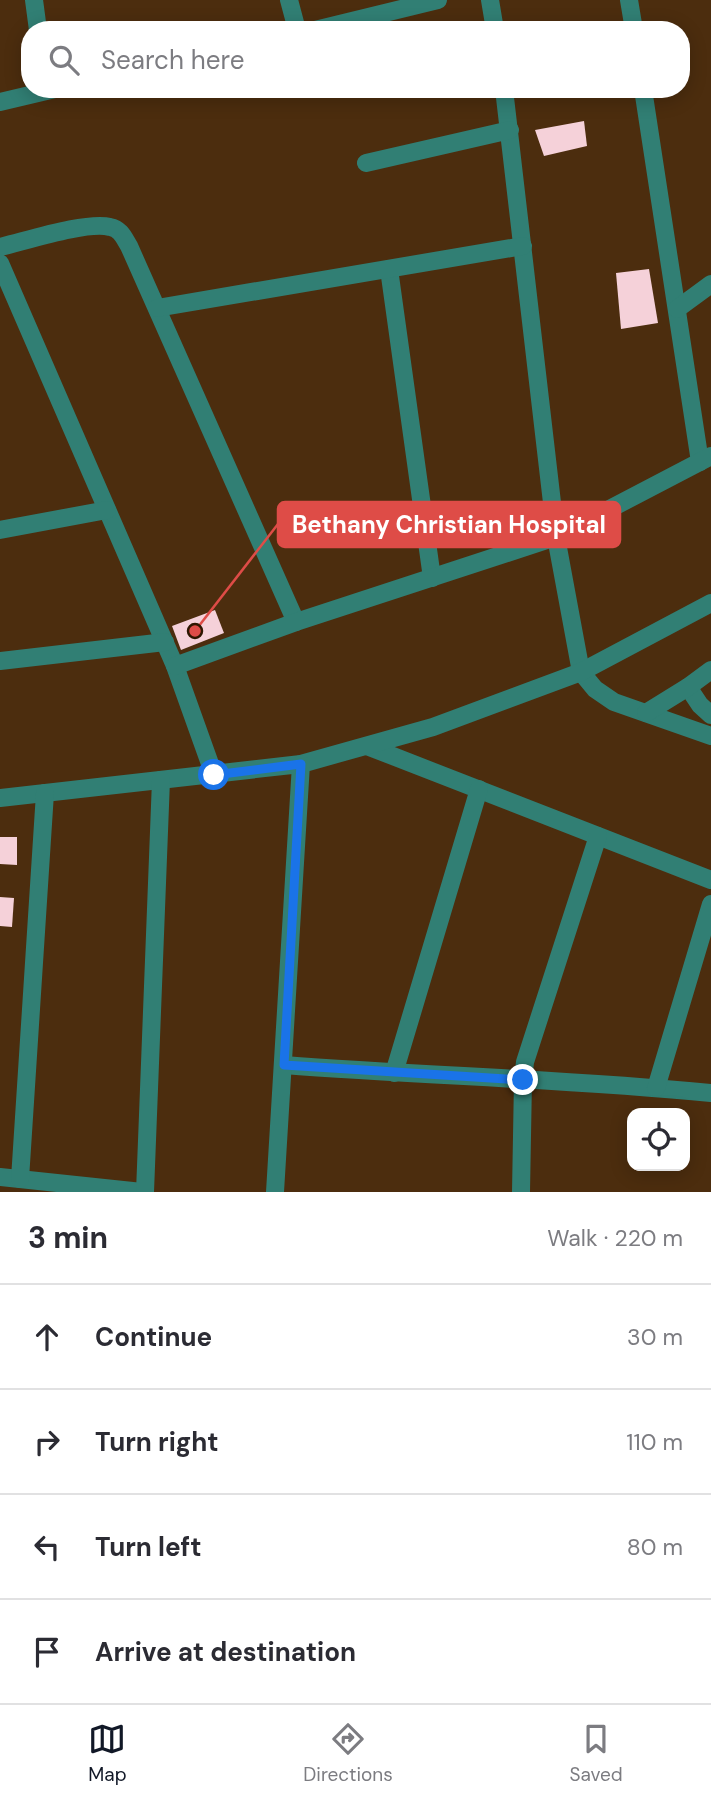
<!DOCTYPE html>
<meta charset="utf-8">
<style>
:root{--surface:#fff;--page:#f2f2f3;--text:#2b2b33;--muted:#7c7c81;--line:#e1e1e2;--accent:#111827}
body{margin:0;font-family:"DM Sans",sans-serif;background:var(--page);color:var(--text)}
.controls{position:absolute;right:21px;bottom:21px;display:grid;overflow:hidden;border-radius:14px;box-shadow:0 4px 18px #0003}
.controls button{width:63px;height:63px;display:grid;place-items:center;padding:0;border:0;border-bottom:2px solid var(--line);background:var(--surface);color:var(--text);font:35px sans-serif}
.stop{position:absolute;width:21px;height:21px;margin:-16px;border:5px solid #1a73e8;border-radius:50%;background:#fff}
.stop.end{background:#1a73e8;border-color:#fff;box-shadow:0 2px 7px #0008}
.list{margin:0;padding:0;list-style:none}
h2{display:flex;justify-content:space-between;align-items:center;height:91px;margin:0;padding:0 28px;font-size:30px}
h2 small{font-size:23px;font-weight:400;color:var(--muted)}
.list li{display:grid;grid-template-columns:46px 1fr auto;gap:21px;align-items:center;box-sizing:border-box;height:105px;padding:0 28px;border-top:2px solid var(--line)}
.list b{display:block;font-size:26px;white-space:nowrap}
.list em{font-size:23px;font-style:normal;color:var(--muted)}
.icon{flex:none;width:38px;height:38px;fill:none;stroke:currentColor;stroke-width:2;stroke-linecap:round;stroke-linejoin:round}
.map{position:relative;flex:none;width:711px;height:1192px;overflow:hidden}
.search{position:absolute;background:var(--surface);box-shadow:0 4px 18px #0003;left:21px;right:21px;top:21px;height:77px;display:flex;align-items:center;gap:18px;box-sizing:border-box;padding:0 24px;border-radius:28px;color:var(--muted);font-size:26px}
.sheet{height:511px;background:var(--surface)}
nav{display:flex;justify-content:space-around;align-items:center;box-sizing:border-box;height:98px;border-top:2px solid var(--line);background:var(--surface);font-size:19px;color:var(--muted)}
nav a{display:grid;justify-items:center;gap:4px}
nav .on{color:var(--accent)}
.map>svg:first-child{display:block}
</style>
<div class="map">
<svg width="711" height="1192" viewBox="0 0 711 1192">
<rect width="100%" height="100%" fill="#4c2d0e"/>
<g fill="#f5d1d9">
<path d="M584,121L587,146L544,156L535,130Z"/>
<path d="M649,269L658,323L621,329L616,273Z"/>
<path d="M215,610L224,633L181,650L172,626Z"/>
<path d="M0,837H17V865L0,864Z"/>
<path d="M0,897L14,898L12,927L0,926Z"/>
</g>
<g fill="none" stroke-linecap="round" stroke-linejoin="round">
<g stroke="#317f74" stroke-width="18">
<path d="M34,0L38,30"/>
<path d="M289,0L297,30"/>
<path d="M490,0L495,30"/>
<path d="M629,0L634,30"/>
<path d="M315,30L438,0"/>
<path d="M504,89L556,537L581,672L595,689L614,702L711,736"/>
<path d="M643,89L700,462"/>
<path d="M0,102L55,89"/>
<path d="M366,163L510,130"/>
<path d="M0,247C26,241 87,221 110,227C121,229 124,238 129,246L296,622"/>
<path d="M0,263L175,666L214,775"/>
<path d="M389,269L432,578"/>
<path d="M157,308L523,246"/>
<path d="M677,309L711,284"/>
<path d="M0,530L107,510"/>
<path d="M0,661L165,642"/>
<path d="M175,666L296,622L556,537L711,456"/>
<path d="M688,687L700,705L711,715"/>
<path d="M646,713L688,687L711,670"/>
<path d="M367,746L711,880"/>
<path d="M0,798L301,764L433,727L581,672L711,603"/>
<path d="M284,1065C426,1076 569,1079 711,1093"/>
<path d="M394,1073L479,789"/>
<path d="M656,1088L711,904"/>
<path d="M0,1177L142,1192"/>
<path d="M20,1179L45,793"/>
<path d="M145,1192L161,780"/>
<path d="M275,1192L301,764"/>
<path d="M521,1192L523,1080L525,1062L598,836"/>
</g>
</g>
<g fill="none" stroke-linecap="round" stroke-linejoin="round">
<path stroke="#1a73e8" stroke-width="9" d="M214,775L301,764L284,1065L523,1080"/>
</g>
<path fill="none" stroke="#de4c47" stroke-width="2.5" d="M195 631L278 524"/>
<circle fill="#de4c47" stroke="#2e1600" stroke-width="2.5" cx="195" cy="631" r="7"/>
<rect fill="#de4c47" stroke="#de4c47" stroke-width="2.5" x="278" y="502" width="342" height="45" rx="7"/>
<g font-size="24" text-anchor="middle" font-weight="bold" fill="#fff">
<text x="449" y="533">Bethany Christian Hospital</text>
</g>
</svg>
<div class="controls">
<button><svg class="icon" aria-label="locate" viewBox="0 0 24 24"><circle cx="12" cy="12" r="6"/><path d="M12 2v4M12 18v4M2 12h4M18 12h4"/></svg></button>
</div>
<div class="stop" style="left:214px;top:775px"></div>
<div class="stop end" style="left:523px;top:1080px"></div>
<div class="search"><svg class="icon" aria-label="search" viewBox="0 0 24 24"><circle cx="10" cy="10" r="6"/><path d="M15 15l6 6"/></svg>Search here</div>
</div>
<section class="sheet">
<h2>3 min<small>Walk · 220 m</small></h2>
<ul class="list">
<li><svg class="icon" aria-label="ahead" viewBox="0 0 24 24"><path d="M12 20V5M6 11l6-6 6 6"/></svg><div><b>Continue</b></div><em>30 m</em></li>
<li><svg class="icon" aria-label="right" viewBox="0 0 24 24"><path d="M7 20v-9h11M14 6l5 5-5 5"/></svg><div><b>Turn right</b></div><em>110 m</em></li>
<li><svg class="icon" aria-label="left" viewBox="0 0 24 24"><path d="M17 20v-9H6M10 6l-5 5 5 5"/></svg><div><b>Turn left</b></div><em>80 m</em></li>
<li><svg class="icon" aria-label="arrive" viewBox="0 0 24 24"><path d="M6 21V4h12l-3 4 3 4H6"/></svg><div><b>Arrive at destination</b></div></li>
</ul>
</section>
<nav>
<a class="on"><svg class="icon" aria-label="map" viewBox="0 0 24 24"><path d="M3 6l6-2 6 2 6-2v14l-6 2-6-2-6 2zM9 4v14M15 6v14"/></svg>Map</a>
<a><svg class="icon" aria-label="directions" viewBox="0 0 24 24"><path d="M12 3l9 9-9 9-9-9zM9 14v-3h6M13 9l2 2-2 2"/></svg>Directions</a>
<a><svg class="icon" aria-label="saved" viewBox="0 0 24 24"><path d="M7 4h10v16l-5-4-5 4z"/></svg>Saved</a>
</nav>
